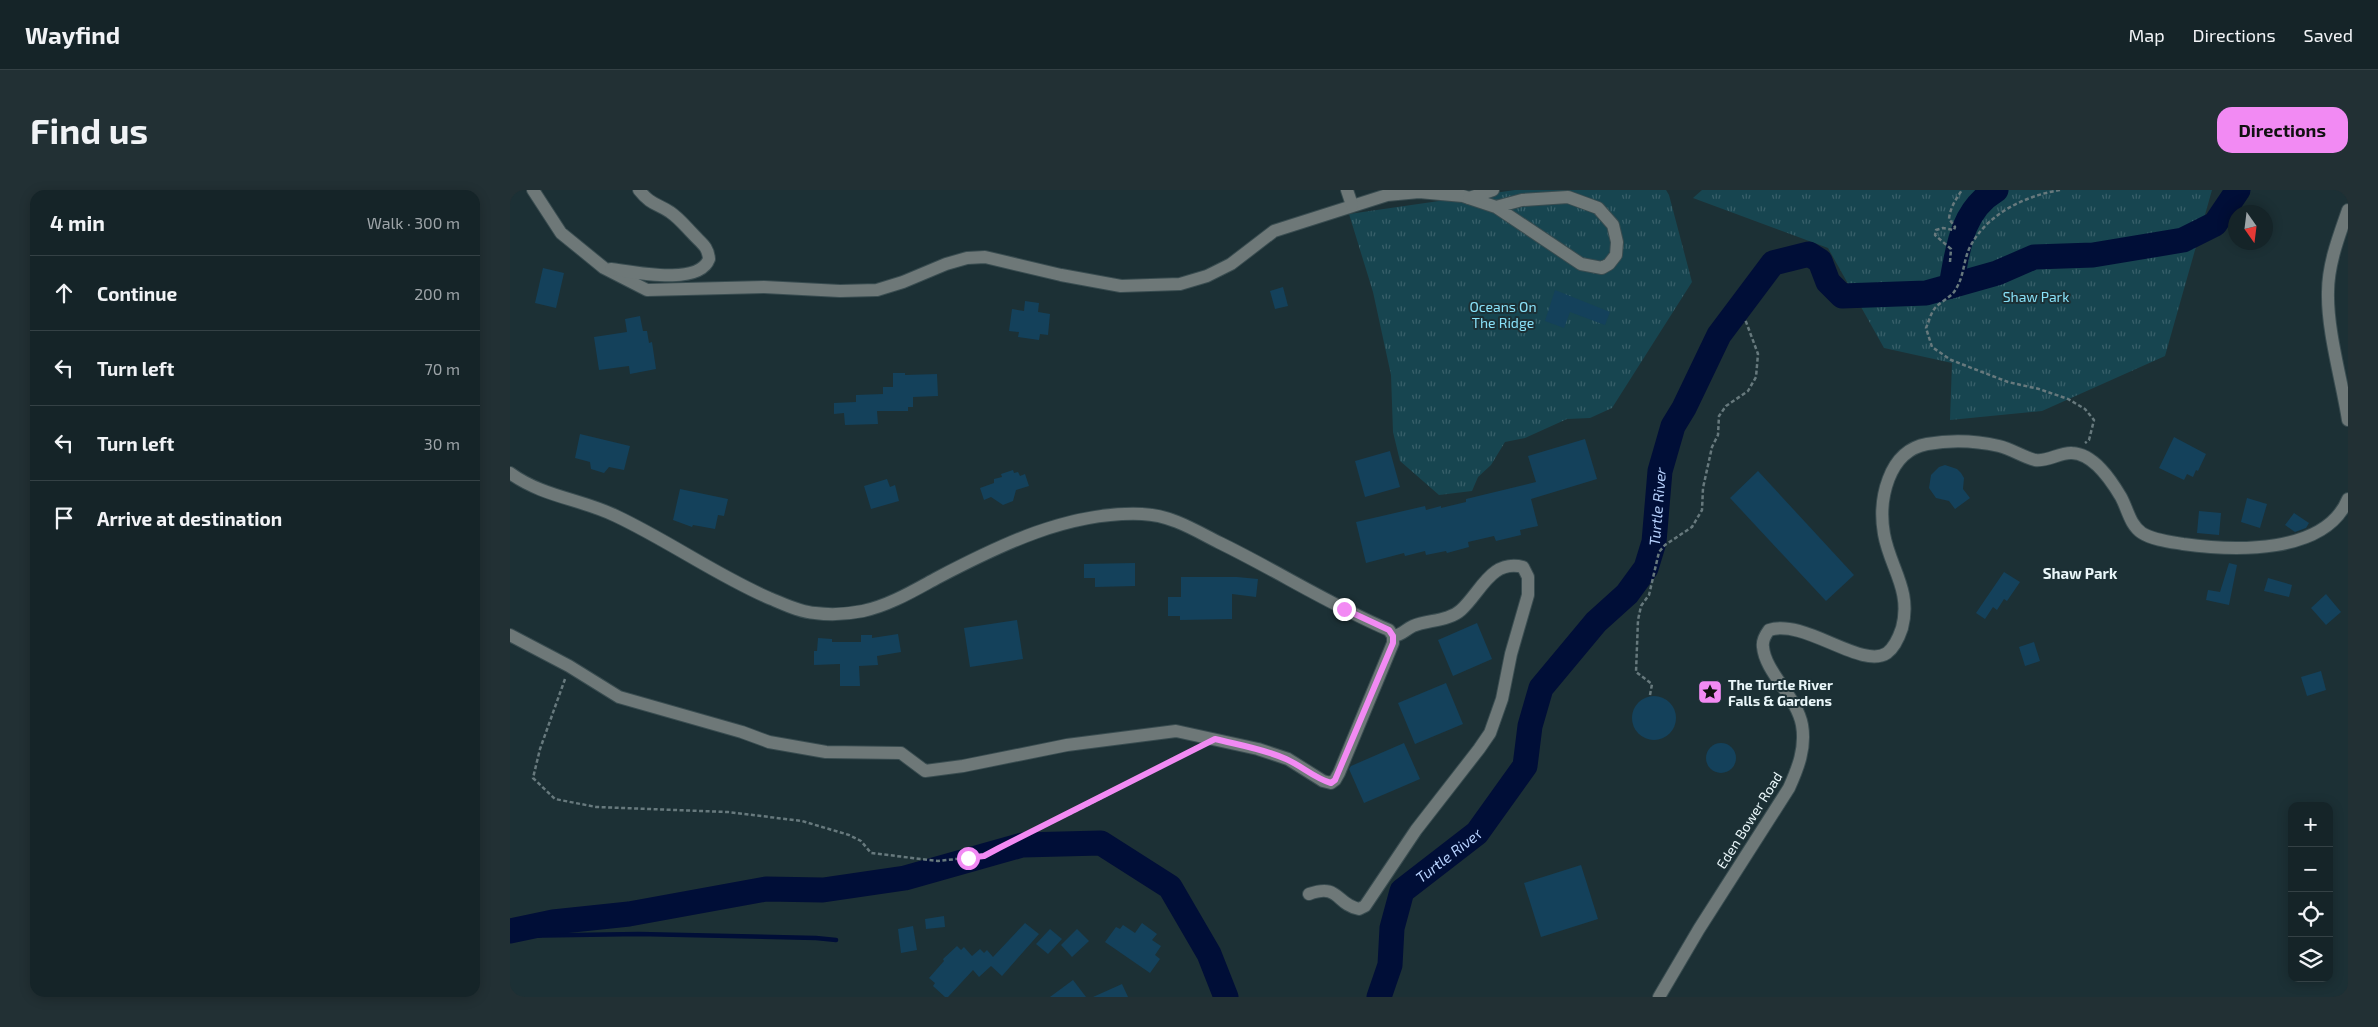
<!DOCTYPE html>
<meta charset="utf-8">
<style>
:root{--surface:#152428;--page:#223034;--text:#f1f3f6;--muted:#9da4a8;--line:#344145;--accent:#f28af3}
body{margin:0;font-family:"Exo 2",sans-serif;background:var(--page);color:var(--text)}
.controls{position:absolute;right:15px;bottom:15px;display:grid;overflow:hidden;border-radius:10px;box-shadow:0 2px 12px #0003}
.controls button{width:45px;height:45px;display:grid;place-items:center;padding:0;border:0;border-bottom:1px solid var(--line);background:var(--surface);color:var(--text);font:25px sans-serif}
.compass{position:absolute;left:1718px;top:15px;width:45px;height:45px;border-radius:50%;background:var(--surface);box-shadow:0 2px 12px #0003;rotate:166deg}
.stop{position:absolute;width:15px;height:15px;margin:-11px;border:4px solid #f28af3;border-radius:50%;background:#fff}
.stop.end{background:#f28af3;border-color:#fff;box-shadow:0 1px 5px #0008}
.list{margin:0;padding:0;list-style:none}
h2{display:flex;justify-content:space-between;align-items:center;height:65px;margin:0;padding:0 20px;font-size:21px}
h2 small{font-size:16px;font-weight:400;color:var(--muted)}
.list li{display:grid;grid-template-columns:32px 1fr auto;gap:15px;align-items:center;box-sizing:border-box;height:75px;padding:0 20px;border-top:1px solid var(--line)}
.list b{display:block;font-size:19px;white-space:nowrap}
.list em{font-size:16px;font-style:normal;color:var(--muted)}
.icon{flex:none;width:28px;height:28px;fill:none;stroke:currentColor;stroke-width:2;stroke-linecap:round;stroke-linejoin:round}
.map{position:relative;flex:none;width:1838px;height:807px;overflow:hidden;border-radius:15px}
header{display:flex;align-items:center;gap:30px;box-sizing:border-box;height:70px;padding:0 25px;background:var(--surface);border-bottom:1px solid var(--line)}
header strong{font-size:24px}
nav{display:flex;gap:28px;margin-inline-start:auto;font-size:18px}
.intro{display:flex;align-items:center;justify-content:space-between;box-sizing:border-box;height:120px;padding:0 30px}
h1{margin:0;font-size:35px}
.button{padding:12px 22px;border-radius:15px;background:var(--accent);color:#111;font-size:18px;font-weight:700}
main{display:flex;gap:30px;padding:0 30px}
aside{flex:1;background:var(--surface);border-radius:15px;box-shadow:0 2px 12px #0003}
.map>svg:first-child{display:block}
</style>
<header>
<strong>Wayfind</strong>
<nav><a>Map</a><a>Directions</a><a>Saved</a></nav>
</header>
<div class="intro"><h1>Find us</h1><a class="button">Directions</a></div>
<main>
<aside>
<h2>4 min<small>Walk · 300 m</small></h2>
<ul class="list">
<li><svg class="icon" aria-label="ahead" viewBox="0 0 24 24"><path d="M12 20V5M6 11l6-6 6 6"/></svg><div><b>Continue</b></div><em>200 m</em></li>
<li><svg class="icon" aria-label="left" viewBox="0 0 24 24"><path d="M17 20v-9H6M10 6l-5 5 5 5"/></svg><div><b>Turn left</b></div><em>70 m</em></li>
<li><svg class="icon" aria-label="left" viewBox="0 0 24 24"><path d="M17 20v-9H6M10 6l-5 5 5 5"/></svg><div><b>Turn left</b></div><em>30 m</em></li>
<li><svg class="icon" aria-label="arrive" viewBox="0 0 24 24"><path d="M6 21V4h12l-3 4 3 4H6"/></svg><div><b>Arrive at destination</b></div></li>
</ul>
</aside>
<div class="map">
<svg width="1838" height="807" viewBox="0 0 1838 807">
<defs>
<pattern id="park-tufts" width="24" height="20" patternUnits="userSpaceOnUse" patternTransform="scale(1.25)"><rect width="24" height="20" fill="#174550"/><path d="M3 7l-1-3M5 7V3M7 7l1-3M15 17l-1-3M17 17v-4M19 17l1-3" fill="none" stroke="#39606a"/></pattern>
</defs>
<rect width="100%" height="100%" fill="#1c3035"/>
<g fill="url(#park-tufts)">
<path d="M1005,0H1156L1159,5L1182,92L1102,218L1080,228L1057,229L1015,248L995,252L981,275L968,287L962,301L929,305L890,271L883,242L881,185L863,102L839,24Z"/>
<path d="M1192,0H1702L1655,166L1532,221L1440,230L1442,173L1374,158L1318,58L1183,8Z"/>
</g>
<g fill="none" stroke-linecap="round" stroke-linejoin="round">
<path stroke="#000e37" stroke-width="4.5" d="M0,746L129,744L306,748L326,750"/>
<g stroke="#000e37" stroke-width="25">
<path d="M1441,96L1487,83L1524,67L1583,65L1673,50L1705,34L1728,0"/>
<path d="M0,741L43,732L119,724L256,699L313,700L395,688L512,655L591,653L660,697L699,764L716,807"/>
<path id="s1" d="M869,807L880,775L882,738L892,701L967,643L1015,576L1020,536L1031,498L1086,432L1117,404L1136,378L1144,352L1150,281L1163,236L1174,218L1209,145L1263,73L1299,64L1310,71L1318,92L1332,106L1416,103L1441,96C1448,59 1451,21 1486,0"/>
</g>
</g>
<g fill="#14415b">
<path d="M33,78L54,83L46,118L25,113Z"/>
<path d="M773,97L778,116L765,119L760,101Z"/>
<path d="M1045,100L1100,122L1095,135L1060,122L1054,138L1035,131Z"/>
<path d="M515,111L529,113L528,122L540,124L538,145L530,144L529,150L508,147L509,142L499,141L502,119L514,121Z"/>
<path d="M130,126L133,141H137L139,153L142,152L146,179L120,184L119,176L89,180L84,147L117,142L115,129Z"/>
<path d="M383,183H395V185L427,184L428,206L403,207V217H398V221H367L368,234L335,235L334,223L324,224V213L346,212V205L373,204V197H383Z"/>
<path d="M70,244L120,256L114,280L99,277L94,283L81,279L80,272L65,268Z"/>
<path d="M1664,247L1696,264L1688,281L1686,280L1683,287L1677,284L1674,290L1649,278Z"/>
<path d="M1075,249L1087,289L1021,309L1028,336L1010,340L1011,345L986,351L984,346L958,352L959,357L937,363L936,361L916,365L915,361L895,366L894,363L856,373L846,332L915,316L916,320L931,316V318L956,312V309L1026,292L1018,266Z"/>
<path d="M880,261L890,297L855,307L845,271Z"/>
<path d="M1435,275L1447,279L1451,283L1454,288L1453,299L1460,308L1445,319L1439,311L1426,308L1419,298L1421,285L1429,277Z"/>
<path d="M503,280L504,283L508,282L510,286L515,284L519,296L506,300L503,311L493,315L481,307L474,310L470,298L484,293V289L492,287L491,284Z"/>
<path d="M1248,281L1344,385L1316,411L1220,308Z"/>
<path d="M377,289L380,297L385,295L389,311L361,319L354,296Z"/>
<path d="M170,299L218,309L214,326L208,325L205,339L183,335L182,337L163,330Z"/>
<path d="M1737,308L1757,314L1750,338L1731,332Z"/>
<path d="M1689,321L1711,323L1709,345L1687,343Z"/>
<path d="M1784,323L1799,333L1796,338L1785,342L1775,335Z"/>
<path d="M625,373V396L585,397V388H574V374Z"/>
<path d="M1719,373L1727,375L1719,415L1696,410L1698,400L1710,402Z"/>
<path d="M1494,382L1510,392L1497,411L1494,409L1487,420L1483,417L1475,429L1466,423Z"/>
<path d="M671,387H727L748,389L746,407L722,404V429L670,430V426H658V407H671Z"/>
<path d="M1758,388L1782,395L1779,407L1754,401Z"/>
<path d="M1816,404L1831,422L1816,435L1801,418Z"/>
<path d="M507,430L513,469L460,477L454,438Z"/>
<path d="M967,433L982,469L943,486L928,450Z"/>
<path d="M388,444L391,462L367,466L368,475L349,476L350,496H330V474L304,475V461H307L308,448L322,449V452H351V445H362V448Z"/>
<path d="M1524,452L1530,471L1515,476L1509,457Z"/>
<path d="M1811,481L1816,500L1797,506L1791,487Z"/>
<path d="M936,493L953,534L905,554L888,513Z"/>
<circle cx="1144" cy="528" r="22"/>
<path d="M894,553L910,589L854,613L839,579L841,576Z"/>
<circle cx="1211" cy="568" r="15"/>
<path d="M1071,675L1088,729L1031,747L1014,693Z"/>
<path d="M434,726L435,737L416,739L415,729Z"/>
<path d="M515,733L529,744L492,786L481,776L469,787L463,780L438,807H435L423,796L425,793L419,788L434,771L433,769L447,756L451,760L454,757L462,766L470,759L474,763L477,760L483,767Z"/>
<path d="M632,733L647,744L642,750L651,756L645,765L650,769L640,783L595,752L606,737L610,739L613,735L625,743Z"/>
<path d="M403,736L407,760L391,763L388,739Z"/>
<path d="M540,739L552,749L538,764L526,754Z"/>
<path d="M567,739L579,751L562,767L551,755Z"/>
<path d="M563,790L576,807H540Z"/>
<path d="M612,794L618,807H583Z"/>
</g>
<g fill="none" stroke-linecap="round" stroke-linejoin="round">
<defs>
<g id="minor">
<path d="M23,0L51,43L94,78L137,100L254,97L330,101L367,100L393,92L436,74L457,68L475,67L551,85L611,96L670,94L697,86L721,74L764,41L877,5L909,2L953,6L986,17L1071,74L1092,78L1099,74L1106,65L1107,52L1103,35L1088,18L1058,7L1012,10L986,17"/>
<path d="M837,0L842,15"/>
<path d="M959,8L983,0"/>
<path d="M1838,20C1829,46 1818,74 1818,102C1817,141 1832,191 1838,230"/>
<path d="M101,79C124,82 189,96 199,69C198,56 191,53 183,44C175,36 170,29 160,22C146,13 141,15 129,0"/>
<path d="M0,283C33,307 71,309 106,326C159,351 206,385 259,408C274,414 289,422 305,423C320,425 338,424 353,421C380,415 403,401 427,388C490,355 559,321 632,324C660,325 683,339 708,352C766,380 820,415 879,440L883,446V453L829,583L825,590L821,593L813,591L778,569L748,559L666,541L557,555L453,576L415,581L391,563L316,562L259,552L232,542L109,507L59,476L0,445"/>
<path d="M799,704C830,693 825,714 849,719L855,716L906,640L969,559L980,543L992,509L1001,464L1018,405V387L1013,377C981,369 971,402 951,420C939,431 918,430 903,436C896,439 891,446 883,446"/>
<path d="M1149,807L1189,739L1279,598C1288,578 1296,558 1292,535C1287,507 1255,482 1253,457C1252,451 1256,444 1259,440C1294,428 1352,480 1377,463C1385,457 1389,447 1392,438C1402,400 1380,378 1374,344C1368,310 1378,261 1417,254C1440,250 1467,251 1489,256C1502,259 1513,267 1525,270C1538,272 1550,262 1562,263C1584,264 1601,290 1611,307C1618,320 1620,335 1632,343C1643,350 1661,352 1673,354C1723,361 1815,365 1838,309"/>
</g>
</defs>
<use href="#minor" stroke="#394c50" stroke-width="14"/>
<g stroke="#67797d" stroke-width="2.5" stroke-dasharray="4 2.5" stroke-linecap="butt">
<path d="M1550,0C1514,6 1475,25 1459,59C1453,73 1454,88 1444,102C1439,108 1431,112 1426,117C1421,122 1419,131 1416,138L1422,157L1441,170L1498,192L1529,199L1558,209L1575,219L1584,230L1579,250L1575,253"/>
<path d="M1440,72L1441,59L1425,45L1426,40L1433,38L1444,40L1445,37L1439,29C1440,18 1446,9 1452,0"/>
<path d="M55,489L30,559L23,588L45,609L86,617L218,622L292,631L339,645L351,651L361,663L428,671L474,666L568,620L686,559"/>
<path d="M1140,505L1142,494L1126,482L1128,430L1131,416L1139,405L1149,362L1155,355L1182,337L1192,320L1193,298L1202,257L1208,245L1209,226L1216,216L1238,201L1246,187L1248,164L1235,129"/>
</g>
<use href="#minor" stroke="#6e7878" stroke-width="12"/>
</g>
<g fill="none" stroke-linecap="round" stroke-linejoin="round">
<path stroke="#f28af3" stroke-width="6" d="M458,668L474,666L489,658L705,549C729,555 754,559 776,569C792,576 804,588 821,593L825,590L883,453V446L879,440L834,419"/>
</g>
<defs>
<symbol id="sight-square" viewBox="-11 -11 22 22"><rect x="-9" y="-9" width="18" height="18" rx="4" fill="#f28af3" stroke="#1c3035"/><path d="M0-6L1.8-2.2L6-1.7L2.9 1.2L3.7 5.4L0 3.3L-3.7 5.4L-2.9 1.2L-6-1.7L-1.8-2.2Z" fill="#111"/></symbol>
</defs>
<g fill-rule="evenodd">
<use href="#sight-square" x="1186" y="488" width="28" height="28"/>
</g>
<g text-anchor="middle" dominant-baseline="central" stroke-width="4" stroke-linejoin="round" paint-order="stroke">
<g font-size="14" fill="#89e1f8" stroke="#1c3035">
<text x="1526" y="106">Shaw Park</text>
<text x="993" y="116">Oceans On<tspan x="993" dy="16">The Ridge</tspan></text>
</g>
<g font-size="14" font-weight="bold" fill="#e9f6f9" stroke="#1c3035" text-anchor="start">
<text x="1218" y="494">The Turtle River<tspan x="1218" dy="16">Falls &amp; Gardens</tspan></text>
</g>
<g font-size="14" fill="#e9f6f9" stroke="#1c3035">
<text transform="translate(1239 630) rotate(-58)">Eden Bower Road</text>
</g>
<g font-size="15" font-style="italic" fill="#b5d0fc" stroke="#1c3035">
<text stroke="none"><textPath href="#s1" startOffset="589">Turtle River</textPath></text>
<text stroke="none"><textPath href="#s1" startOffset="168">Turtle River</textPath></text>
</g>
<g font-size="15" font-weight="bold" fill="#e9f6f9" stroke="#1c3035">
<text x="1570" y="383">Shaw Park</text>
</g>
</g>
</svg>
<div class="controls">
<button>+</button>
<button>−</button>
<button><svg class="icon" aria-label="locate" viewBox="0 0 24 24"><circle cx="12" cy="12" r="6"/><path d="M12 2v4M12 18v4M2 12h4M18 12h4"/></svg></button>
<button><svg class="icon" aria-label="layers" viewBox="0 0 24 24"><path d="M12 4l9 5-9 5-9-5zM3 14l9 5 9-5"/></svg></button>
</div>
<svg class="compass" viewBox="-18 -18 36 36"><path d="M0-13l5 13h-10z" fill="#e53935"/><path d="M0 13l5-13h-10z" fill="#9da4a8"/></svg>
<div class="stop" style="left:458px;top:668px"></div>
<div class="stop end" style="left:834px;top:419px"></div>
</div>
</main>
